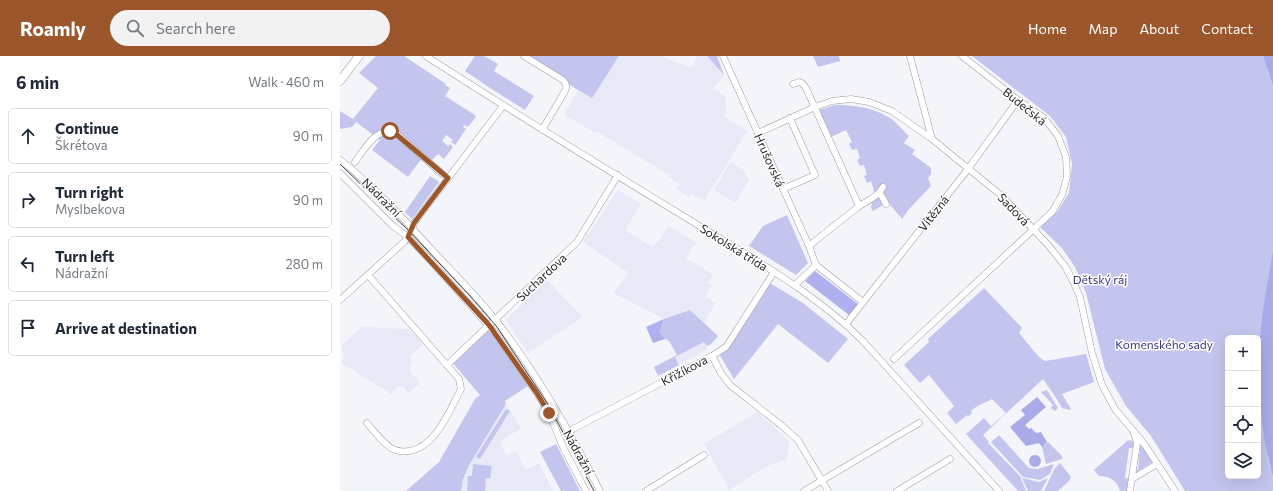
<!DOCTYPE html>
<meta charset="utf-8">
<style>
:root{--surface:#fff;--page:#f2f2f3;--text:#1f2937;--muted:#747a83;--line:#e0e1e3;--accent:#9b562b}
body{margin:0;font-family:Commissioner,sans-serif;background:var(--page);color:var(--text)}
.controls{position:absolute;right:12px;bottom:12px;display:grid;overflow:hidden;border-radius:6px;box-shadow:0 4px 16px #0002}
.controls button{width:36px;height:36px;display:grid;place-items:center;padding:0;border:0;border-bottom:1px solid var(--line);background:var(--surface);color:var(--text);font:20px sans-serif}
.stop{position:absolute;width:12px;height:12px;margin:-9px;border:3px solid #9b562b;border-radius:50%;background:#fff}
.stop.end{background:#9b562b;border-color:#fff;box-shadow:0 1px 4px #0008}
.list{margin:0;padding:0;list-style:none}
h2{display:flex;justify-content:space-between;align-items:center;height:52px;margin:0;padding:0 16px;font-size:17px}
h2 small{font-size:13px;font-weight:400;color:var(--muted)}
.list li{display:grid;grid-template-columns:26px 1fr auto;gap:12px;align-items:center;box-sizing:border-box;height:56px;margin:0 8px 8px;padding:0 8px;border:1px solid var(--line);border-radius:6px}
.list b{display:block;font-size:15px;white-space:nowrap}
.list p{margin:0;font-size:13px;white-space:nowrap;color:var(--muted)}
.list em{font-size:13px;font-style:normal;color:var(--muted)}
.icon{flex:none;width:22px;height:22px;fill:none;stroke:currentColor;stroke-width:2;stroke-linecap:round;stroke-linejoin:round}
.map{position:relative;flex:none;width:933px;height:435px;overflow:hidden}
header{display:flex;align-items:center;gap:24px;box-sizing:border-box;height:56px;padding:0 20px;background:var(--accent);color:#fff}
header strong{font-size:19px}
nav{display:flex;gap:22px;margin-inline-start:auto;font-size:14px}
.search{width:280px;height:36px;background:var(--page);display:flex;align-items:center;gap:10px;box-sizing:border-box;padding:0 14px;border-radius:22px;color:var(--muted);font-size:15px}
main{display:flex}
aside{flex:1;background:var(--surface)}
.map>svg:first-child{display:block}
</style>
<header>
<strong>Roamly</strong>
<div class="search"><svg class="icon" aria-label="search" viewBox="0 0 24 24"><circle cx="10" cy="10" r="6"/><path d="M15 15l6 6"/></svg>Search here</div>
<nav><a>Home</a><a>Map</a><a>About</a><a>Contact</a></nav>
</header>
<main>
<aside>
<h2>6 min<small>Walk · 460 m</small></h2>
<ul class="list">
<li><svg class="icon" aria-label="ahead" viewBox="0 0 24 24"><path d="M12 20V5M6 11l6-6 6 6"/></svg><div><b>Continue</b><p>Škrétova</p></div><em>90 m</em></li>
<li><svg class="icon" aria-label="right" viewBox="0 0 24 24"><path d="M7 20v-9h11M14 6l5 5-5 5"/></svg><div><b>Turn right</b><p>Myslbekova</p></div><em>90 m</em></li>
<li><svg class="icon" aria-label="left" viewBox="0 0 24 24"><path d="M17 20v-9H6M10 6l-5 5 5 5"/></svg><div><b>Turn left</b><p>Nádražní</p></div><em>280 m</em></li>
<li><svg class="icon" aria-label="arrive" viewBox="0 0 24 24"><path d="M6 21V4h12l-3 4 3 4H6"/></svg><div><b>Arrive at destination</b></div></li>
</ul>
</aside>
<div class="map">
<svg width="933" height="435" viewBox="0 0 933 435">
<rect width="100%" height="100%" fill="#f4f5fa"/>
<g fill="#e8e9f6">
<path d="M279,0H323L336,7L344,8L351,12L357,0H367L384,19L374,32L385,40L387,52L385,61L407,75L364,145L352,138L349,141L336,133L339,128L328,121L329,119L256,75L255,77L224,58L239,34L252,42Z"/>
<path d="M391,105L405,117L409,124L395,147L374,134Z"/>
<path d="M278,134L301,148L285,174L312,191L321,182L328,170L356,186L346,202L373,218L368,227L372,229L365,240L376,247L364,266L350,254L324,263L273,237L289,217L243,186L265,154Z"/>
<path d="M207,224L243,261L188,297L166,264Z"/>
<path d="M22,271L69,273L83,288L69,301L72,305L69,314L80,327L70,336L68,337L64,332L58,331L53,335L52,338L17,317L14,313H11L2,307L4,298L1,290Z"/>
<path d="M364,286L368,293L339,309L335,301Z"/>
<path d="M166,348L181,372L160,386L165,396L167,399L176,395L186,414L199,407L213,435H121L123,423L128,411Z"/>
<path d="M417,356L449,385L447,403L427,410L389,434L364,388Z"/>
</g>
<g fill="#c3c5ee" fill-rule="evenodd">
<path d="M36,0H64L106,28L105,29L110,32L105,40L135,59L136,61L128,71L124,69L123,71L126,73L115,89L111,86L113,84L106,79L102,85L108,90L110,88L113,91L104,103L98,98L92,104L85,98L68,121L32,94L40,84L16,66L12,71L0,73V55L13,63L38,32L19,17Z"/>
<path d="M135,0H144L158,8L154,15L194,40L185,54L147,30L125,15Z"/>
<path d="M189,0H279L252,42L233,31Z"/>
<path d="M367,0H377L384,19Z"/>
<path d="M473,0H499L500,5L478,11Z"/>
<path d="M632,0H923L933,30V193L921,269L920,343L928,404L933,421V435H845L811,380L786,350L765,313L746,237L735,211L722,192L700,171L717,156L729,137L732,108L726,81L710,60ZM888,282H918V420H888Z"/>
<path d="M495,49C513,49 532,51 548,61C556,65 562,74 569,80L564,87L575,94L572,98L591,112V118L588,122L591,130L569,153L562,163L548,146L533,155L531,152L534,135L531,125L527,127L524,120L527,119L524,109L520,110L517,104L520,102L517,93L512,94L509,88L512,86L506,74L491,81L479,54Z"/>
<path d="M90,120L99,126L72,163L65,156Z"/>
<path d="M447,159L468,207L456,219L409,190L423,170Z"/>
<path d="M430,227L463,247L508,283L488,307L438,268L394,323L379,298Z"/>
<path d="M644,232L682,272L679,277L699,301L705,305L746,298L754,326L722,338L731,353L730,354L722,352C716,341 710,333 703,323L643,379L649,386L648,387L680,420L686,435H678L626,378L644,362L651,370L666,357L652,343C645,347 637,349 631,355L632,357L628,361L627,359L616,368L607,357L614,350L589,319L580,327L564,309L589,286L588,283Z"/>
<path d="M350,254L378,280L371,288L367,290L364,286L335,301L339,309L318,320L314,311L337,299L329,285L325,283L320,276L324,263Z"/>
<path d="M147,271L188,330L165,345L166,348L128,411L123,423L121,435H66L99,406L135,343L140,339L111,305Z"/>
<path d="M707,334L718,352L715,355L711,352L713,349L701,336Z"/>
<path d="M166,353L170,355L140,403L136,401Z"/>
<path d="M659,379L689,412L697,413L714,408L710,418L700,424L683,421L651,386Z"/>
<path d="M790,384L794,386V392H789L785,422L790,423L788,435H780C778,425 769,420 759,420L754,414L787,385Z"/>
<path d="M708,386L722,400V403L706,408L702,391Z"/>
<path d="M216,388L240,435H221L200,396Z"/>
<path d="M803,389L813,406L796,416L795,414H798L799,401L798,398H800L799,391Z"/>
<path d="M720,407L731,421L729,425L718,435H704L715,412Z"/>
<path d="M133,408L152,410L150,422H146L145,435H127L128,420H132Z"/>
<path d="M682,422L699,426L708,422L701,435H688Z"/>
</g>
<g fill="#afb1ee">
<path d="M475,215L518,248L509,259L465,225Z"/>
<path d="M324,263L320,276L325,283L313,287L306,271Z"/>
</g>
<g fill="#a9abe8">
<path d="M923,0H933V30Z"/>
<path d="M933,193V421C919,372 917,320 921,269C924,244 929,218 933,193Z"/>
<path d="M697,341L706,351L685,369L689,373L691,372L696,377L701,376L707,386L702,391L699,387L686,390L670,371L685,359L681,354Z"/>
<circle cx="695" cy="405" r="6"/>
</g>
<g fill="none" stroke-linecap="round" stroke-linejoin="round">
<defs>
<g id="minor">
<path d="M86,0C171,55 258,108 345,161C406,199 472,234 523,285L659,435"/>
<path d="M184,0L223,24C227,28 227,31 225,35L202,74"/>
<path d="M383,0L469,190L476,209L523,246"/>
<path d="M570,0L592,83"/>
<path d="M453,28L459,26L462,27L466,32L519,150"/>
<path d="M418,77L475,51L492,45L511,43L529,46L552,55L592,83L662,140L709,190L725,210L733,225L740,241L752,297L762,329L775,353L805,389L835,435"/>
<path d="M0,104C34,130 64,163 93,195C115,219 138,241 158,267C198,319 231,377 260,435"/>
<path d="M15,106C25,93 37,68 57,78L107,122"/>
<path d="M0,117L53,170L68,181L89,203L155,277L196,336L209,357L223,391L246,435"/>
<path d="M443,133L475,119L450,62"/>
<path d="M540,137L546,148"/>
<path d="M469,190C485,177 501,164 517,152C527,144 537,142 543,131"/>
<path d="M455,229L476,209"/>
<path d="M0,244L64,186L68,181L74,167L163,50"/>
<path d="M506,268L628,113L678,44"/>
<path d="M372,300L381,317L390,329L441,369L458,384L488,435"/>
<path d="M554,303L712,156L722,139L727,121L726,101L718,80L704,62L678,44L622,0"/>
<path d="M107,309L237,186L278,119"/>
<path d="M27,367C34,375 41,385 51,392C56,395 63,396 69,395C95,392 110,354 121,333L119,323L28,219"/>
<path d="M225,380L233,373L372,300L386,291L434,216"/>
<path d="M792,423L817,408"/>
<path d="M306,435L364,399"/>
<path d="M464,435L579,367"/>
<path d="M557,435L610,403"/>
<path d="M790,435L797,387L794,377"/>
</g>
<path id="major" d="M0,25L19,0"/>
</defs>
<use href="#minor" stroke="#9d9da2" stroke-width="7"/>
<use href="#major" stroke="#9d9da2" stroke-width="9"/>
<use href="#minor" stroke="#fff" stroke-width="6"/>
<use href="#major" stroke="#fff" stroke-width="8"/>
<path stroke="#49494c" stroke-width="1" d="M0,108L70,176L130,240L157,271L209,350L254,435"/>
</g>
<g fill="none" stroke-linecap="round" stroke-linejoin="round">
<path stroke="#9b562b" stroke-width="5" d="M50,75L56,78L108,122L74,167L68,181L149,269L196,336L209,357"/>
</g>
<g text-anchor="middle" dominant-baseline="central" stroke-width="3" stroke-linejoin="round" paint-order="stroke">
<g font-size="12" fill="#272729" stroke="#fff">
<text transform="translate(685 50) rotate(39)">Budečská</text>
<text transform="translate(430 104) rotate(66)">Hrušovská</text>
<text transform="translate(42 141) rotate(45)">Nádražní</text>
<text transform="translate(674 153) rotate(46)">Sadová</text>
<text transform="translate(593 157) rotate(-52)">Vítězná</text>
<text transform="translate(394 191) rotate(32)">Sokolská třída</text>
<text transform="translate(201 221) rotate(-43)">Suchardova</text>
<text transform="translate(344 314) rotate(-28)">Křižíkova</text>
<text transform="translate(239 396) rotate(61)">Nádražní</text>
</g>
<g font-size="12" fill="#3b357c" stroke="#fff">
<text x="760" y="223">Dětský ráj</text>
<text x="824" y="288">Komenského sady</text>
</g>
</g>
</svg>
<div class="controls">
<button>+</button>
<button>−</button>
<button><svg class="icon" aria-label="locate" viewBox="0 0 24 24"><circle cx="12" cy="12" r="6"/><path d="M12 2v4M12 18v4M2 12h4M18 12h4"/></svg></button>
<button><svg class="icon" aria-label="layers" viewBox="0 0 24 24"><path d="M12 4l9 5-9 5-9-5zM3 14l9 5 9-5"/></svg></button>
</div>
<div class="stop" style="left:50px;top:75px"></div>
<div class="stop end" style="left:209px;top:357px"></div>
</div>
</main>
